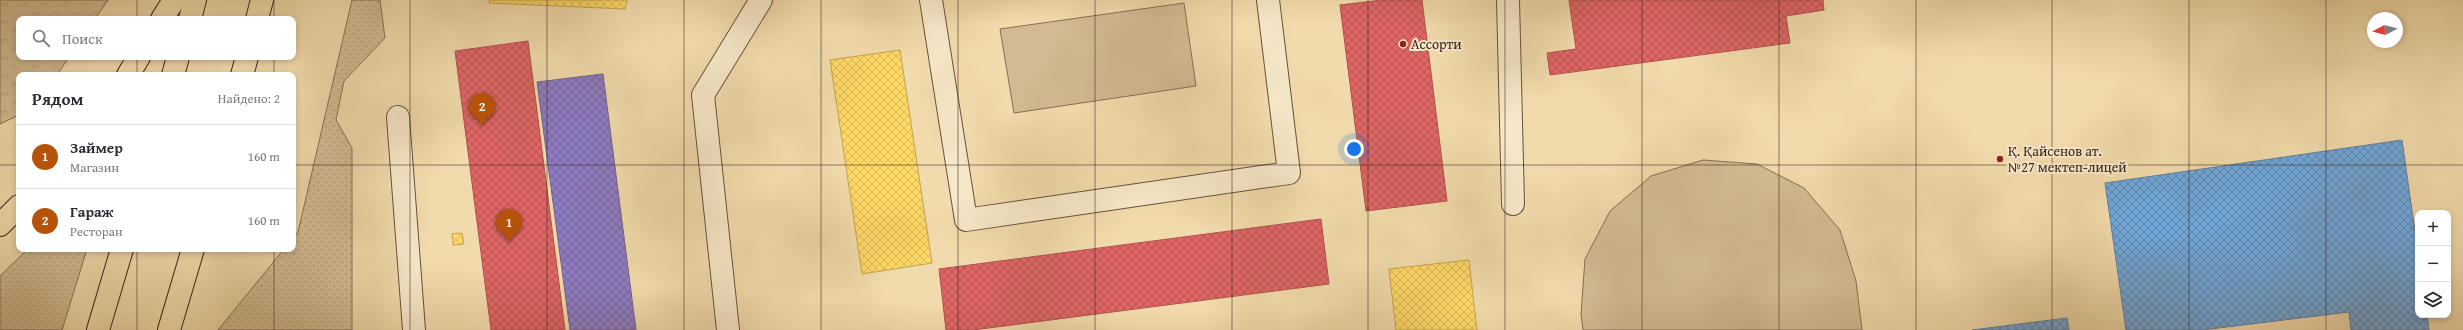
<!DOCTYPE html>
<html lang="ru">
<meta charset="utf-8">
<style>
:root{--surface:#fff;--page:#f7f7f7;--text:#2b2b33;--muted:#7c7c81;--line:#e1e1e2;--accent:#b45309}
body{margin:0;font-family:"Gentium Book Plus",serif;background:var(--page);color:var(--text)}
.controls{position:absolute;right:12px;bottom:12px;display:grid;overflow:hidden;border-radius:8px;box-shadow:0 2px 6px #0003}
.controls button{width:36px;height:36px;display:grid;place-items:center;padding:0;border:0;border-bottom:1px solid var(--line);background:var(--surface);color:var(--text);font:20px sans-serif}
.compass{position:absolute;left:2367px;top:12px;width:36px;height:36px;border-radius:50%;background:var(--surface);box-shadow:0 2px 6px #0003;rotate:263deg}
.you{position:absolute;left:1354px;top:149px;width:14px;height:14px;margin:-10px;border:3px solid #fff;border-radius:50%;background:#1a73e8;box-shadow:0 0 0 6px #1a73e833}
.badge{display:grid;place-items:center;width:26px;height:26px;border-radius:50%;background:var(--accent);color:#fff;font-size:13px;font-weight:700}
.pin{position:absolute;translate:-50% -33px;filter:drop-shadow(0 1px 2px #0008)}
.pin::after{content:'';position:absolute;top:21px;width:14px;height:12px;background:inherit;clip-path:polygon(0 0,100% 0,50% 100%)}
.list{margin:0;padding:0;list-style:none}
h2{display:flex;justify-content:space-between;align-items:center;height:52px;margin:0;padding:0 16px;font-size:17px}
h2 small{font-size:13px;font-weight:400;color:var(--muted)}
.list li{display:grid;grid-template-columns:26px 1fr auto;gap:12px;align-items:center;box-sizing:border-box;height:64px;padding:0 16px;border-top:1px solid var(--line)}
.list b{display:block;font-size:15px;white-space:nowrap}
.list p{margin:0;font-size:13px;white-space:nowrap;color:var(--muted)}
.list em{font-size:13px;font-style:normal;color:var(--muted)}
.icon{flex:none;width:22px;height:22px;fill:none;stroke:currentColor;stroke-width:2;stroke-linecap:round;stroke-linejoin:round}
.map{position:relative;flex:none;width:2463px;height:330px;overflow:hidden}
.search{position:absolute;background:var(--surface);box-shadow:0 2px 6px #0003;left:16px;top:16px;width:280px;height:44px;display:flex;align-items:center;gap:10px;box-sizing:border-box;padding:0 14px;border-radius:8px;color:var(--muted);font-size:15px}
.panel{position:absolute;background:var(--surface);box-shadow:0 2px 6px #0003;left:16px;top:72px;width:280px;height:180px;border-radius:8px}
.map>svg:first-child{display:block}
</style>
<div class="map">
<svg width="2463" height="330" viewBox="0 0 2463 330">
<defs>
<pattern id="grass-dots" width="8" height="8" patternUnits="userSpaceOnUse"><rect width="8" height="8" fill="#d2bb92"/><path d="M2 2h.1M6 6h.1" fill="none" stroke="#b5a07d" stroke-width="1.8" stroke-linecap="round"/></pattern>
<pattern id="park-crowns" width="20" height="18" patternUnits="userSpaceOnUse"><rect width="20" height="18" fill="#d2bb92"/><path d="M2 6a3 3 0 1 1 6 0M12 15a3 3 0 1 1 6 0" fill="none" stroke="#b5a07d"/></pattern>
<pattern id="homes-cross-hatch" width="8" height="8" patternUnits="userSpaceOnUse"><rect width="8" height="8" fill="#ffd966"/><path d="M0 0l8 8M0 8l8-8" fill="none" stroke="#dbba58"/></pattern>
<pattern id="shops-cross-hatch" width="8" height="8" patternUnits="userSpaceOnUse"><rect width="8" height="8" fill="#e06666"/><path d="M0 0l8 8M0 8l8-8" fill="none" stroke="#b75453"/></pattern>
<pattern id="offices-cross-hatch" width="8" height="8" patternUnits="userSpaceOnUse"><rect width="8" height="8" fill="#8e7cc3"/><path d="M0 0l8 8M0 8l8-8" fill="none" stroke="#75659e"/></pattern>
<pattern id="schools-cross-hatch" width="8" height="8" patternUnits="userSpaceOnUse"><rect width="8" height="8" fill="#6fa8dc"/><path d="M0 0l8 8M0 8l8-8" fill="none" stroke="#5c88b2"/></pattern>
</defs>
<rect width="100%" height="100%" fill="#f1daab"/>
<filter id="stains"><feTurbulence type="fractalNoise" baseFrequency=".005" numOctaves="4"/><feColorMatrix values="0 0 0 0 .2 0 0 0 0 .09 0 0 0 0 .02 0 0 0 .5 -.17"/></filter>
<radialGradient id="worn" r=".72"><stop offset=".6" stop-color="#630" stop-opacity="0"/><stop offset="1" stop-color="#630" stop-opacity=".3"/></radialGradient>
<g fill="url(#grass-dots)" stroke="#866f56">
<path d="M352,0H380L385,38L344,81L336,120L352,148V330H218L284,249H293V238L298,232Z"/>
<path d="M28,249H87L62,330H0V276Z"/>
</g>
<path fill="url(#park-crowns)" stroke="#866f56" d="M0,0H108L95,19H19V57H69L57,75H19V115L0,124Z"/>
<g fill="#d2bb92" stroke="#866f56">
<path d="M1184,3L1196,86L1014,113L1000,29Z"/>
<path d="M1703,160L1757,164L1804,188L1840,230L1856,281L1862,330H1583L1581,314L1585,259L1610,211L1651,176Z"/>
</g>
<g fill="url(#homes-cross-hatch)" stroke="#c4a24f">
<path d="M490,0H627L625,9L489,3Z"/>
<path d="M900,50L932,263L862,274L830,60Z"/>
<path d="M462,233L464,244L453,245L452,234Z"/>
<path d="M1469,260L1477,330H1396L1389,269Z"/>
</g>
<g fill="url(#shops-cross-hatch)" stroke="#ae524f">
<path d="M1382,0H1422L1447,201L1366,211L1340,5Z"/>
<path d="M1569,0H1823L1824,10L1786,16L1790,43L1550,75L1547,53L1576,49Z"/>
<path d="M528,41L565,330H491L455,51Z"/>
<path d="M1321,219L1329,284L973,330H946L939,269Z"/>
</g>
<path fill="url(#offices-cross-hatch)" stroke="#746190" d="M603,74L636,330H570L537,82Z"/>
<g fill="url(#schools-cross-hatch)" stroke="#5f80a2">
<path d="M2402,140L2418,253V315H2427L2429,330H2351L2349,312L2202,330H2126L2105,183Z"/>
<path d="M2067,318L2069,330H1972Z"/>
</g>
<g fill="none" stroke-linecap="round" stroke-linejoin="round">
<defs>
<g id="minor">
<path d="M931,0L966,220L1289,173L1268,0"/>
<path d="M1508,0L1513,204"/>
<path d="M398,117L414,330"/>
<path d="M728,330L703,95L761,0"/>
</g>
<g id="major">
<path d="M162,19L174,0"/>
<path d="M190,19L195,0"/>
<path d="M257,19L262,0"/>
<path d="M128,75L139,57"/>
<path d="M173,75L178,57"/>
<path d="M242,75L247,57"/>
<path d="M0,225L19,206"/>
<path d="M98,330L122,249"/>
<path d="M169,330L193,249"/>
</g>
</defs>
<use href="#minor" stroke="#67513e" stroke-width="24"/>
<use href="#major" stroke="#392319" stroke-width="24"/>
<use href="#minor" stroke="#f6e7c8" stroke-width="22"/>
<use href="#major" stroke="#f1daab" stroke-width="22"/>
</g>
<path fill="none" stroke="#392319" stroke-width="1" stroke-opacity="0.55" d="M137,0V19M274,0V19M410,0V330M547,0V330M684,0V330M821,0V330M958,0V330M1095,0V330M1232,0V330M1368,0V330M1505,0V330M1642,0V330M1779,0V330M1916,0V330M2052,0V330M2189,0V330M2326,0V330M137,57V75M274,57V75M0,165H19M293,165H2463M137,249V330M274,249V330"/>
<g fill="#8f2418" stroke="#f6e7c8" stroke-width="1.5">
<circle cx="1403" cy="44" r="4"/>
<circle cx="2000" cy="159" r="4"/>
</g>
<g text-anchor="middle" dominant-baseline="central" stroke-width="4" stroke-linejoin="round" paint-order="stroke">
<g font-size="14" fill="#392319" stroke="#f6e7c8" text-anchor="start">
<text x="1411" y="44">Ассорти</text>
<text x="2008" y="151">Қ. Қайсенов ат.<tspan x="2008" dy="16">№27 мектеп-лицей</tspan></text>
</g>
</g>
<rect width="100%" height="100%" filter="url(#stains)"/>
<rect width="100%" height="100%" fill="url(#worn)"/>
</svg>
<div class="controls">
<button>+</button>
<button>−</button>
<button><svg class="icon" aria-label="layers" viewBox="0 0 24 24"><path d="M12 4l9 5-9 5-9-5zM3 14l9 5 9-5"/></svg></button>
</div>
<svg class="compass" viewBox="-18 -18 36 36"><path d="M0-13l5 13h-10z" fill="#e53935"/><path d="M0 13l5-13h-10z" fill="#7c7c81"/></svg>
<div class="you"></div>
<div class="pin badge" style="left:509px;top:242px">1</div>
<div class="pin badge" style="left:482px;top:126px">2</div>
<div class="search"><svg class="icon" aria-label="search" viewBox="0 0 24 24"><circle cx="10" cy="10" r="6"/><path d="M15 15l6 6"/></svg>Поиск</div>
<section class="panel">
<h2>Рядом<small>Найдено: 2</small></h2>
<ul class="list">
<li><span class="badge">1</span><div><b>Займер</b><p>Магазин</p></div><em>160 m</em></li>
<li><span class="badge">2</span><div><b>Гараж</b><p>Ресторан</p></div><em>160 m</em></li>
</ul>
</section>
</div>
